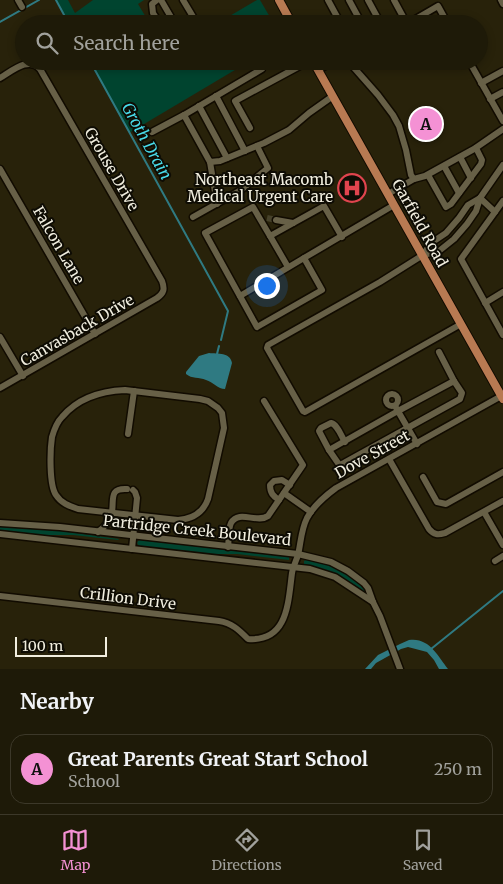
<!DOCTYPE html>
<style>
:root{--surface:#1e1a08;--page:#2b2716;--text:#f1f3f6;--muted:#a1a19c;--line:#3c3829;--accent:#f491d4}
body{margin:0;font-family:Merriweather,serif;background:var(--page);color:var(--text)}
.scale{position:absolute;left:15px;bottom:12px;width:92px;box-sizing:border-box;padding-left:5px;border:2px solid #f1eedf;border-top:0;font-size:14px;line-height:18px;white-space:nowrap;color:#f1eedf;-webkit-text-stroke:4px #0e0c04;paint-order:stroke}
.you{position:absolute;left:266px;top:285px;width:18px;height:18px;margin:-12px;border:4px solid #fff;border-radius:50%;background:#1a73e8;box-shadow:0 0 0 8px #1a73e833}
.badge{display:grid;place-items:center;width:32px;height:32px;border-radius:50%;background:var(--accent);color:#111;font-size:16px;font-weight:700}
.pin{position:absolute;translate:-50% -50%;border:2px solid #fff;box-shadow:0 1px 5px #0006}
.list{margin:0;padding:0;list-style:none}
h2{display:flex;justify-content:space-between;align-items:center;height:65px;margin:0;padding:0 20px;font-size:21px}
h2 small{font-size:16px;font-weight:400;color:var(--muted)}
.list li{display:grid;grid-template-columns:32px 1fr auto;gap:15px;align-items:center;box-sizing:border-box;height:70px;margin:0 10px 10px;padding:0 10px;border:1px solid var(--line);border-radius:15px}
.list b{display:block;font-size:19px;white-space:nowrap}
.list p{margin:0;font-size:16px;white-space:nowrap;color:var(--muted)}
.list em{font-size:16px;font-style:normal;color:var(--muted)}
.icon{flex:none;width:28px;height:28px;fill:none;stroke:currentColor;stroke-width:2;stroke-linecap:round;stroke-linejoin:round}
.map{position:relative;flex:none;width:503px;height:669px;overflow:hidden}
.search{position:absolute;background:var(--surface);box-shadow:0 2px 8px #0003;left:15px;right:15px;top:15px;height:55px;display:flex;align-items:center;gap:12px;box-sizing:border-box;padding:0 18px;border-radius:28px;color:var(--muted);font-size:19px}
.sheet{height:145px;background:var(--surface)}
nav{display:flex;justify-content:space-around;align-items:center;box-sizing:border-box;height:70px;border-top:1px solid var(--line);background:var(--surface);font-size:14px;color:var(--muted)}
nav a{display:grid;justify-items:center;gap:2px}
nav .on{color:var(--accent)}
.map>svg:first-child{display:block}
</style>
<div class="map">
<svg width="503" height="669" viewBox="0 0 503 669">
<rect width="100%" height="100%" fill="#28220a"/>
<g fill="#00442f">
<path d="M56,0H68L75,13L93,0H144L138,4L150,24H69Z"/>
<path d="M257,0H260L274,24H216Z"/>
<path d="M89,61H250L129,133Z"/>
<path d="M0,527L61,531L119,539L118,540L73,535H44L0,530Z"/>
<path d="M140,540L289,557V560L237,554H209L139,546L137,543L138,541Z"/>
<path d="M307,559C331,565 348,572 365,590V592H364C347,578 327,569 305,565L304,564V561Z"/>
</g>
<g fill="#2f7a82">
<path d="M209,353C218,354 230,352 232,363L225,389C218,389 213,382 206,380C199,377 192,379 186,374V372L199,356Z"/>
<path d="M409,640C429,637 438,656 448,669H439L434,660L427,652L408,647L401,649L376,663L371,669H365L378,655L400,644Z"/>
</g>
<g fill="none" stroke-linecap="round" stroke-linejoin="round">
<g stroke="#2f7a82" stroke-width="2">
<path d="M56,0L69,24"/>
<path d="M0,22L39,0"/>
<path d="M90,61L228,311L221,340"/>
<path d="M217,354L219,346"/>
<path d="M431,649L503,591"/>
</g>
<path stroke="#46412a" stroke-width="6" stroke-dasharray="6 3" stroke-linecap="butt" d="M267,218L276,220"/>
<defs>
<g id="minor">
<path d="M18,0L22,7"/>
<path d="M157,0L152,4L153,13L160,24"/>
<path d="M161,0L175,24"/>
<path d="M183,0L195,20L196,24"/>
<path d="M328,0L341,24"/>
<path d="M349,0L362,24"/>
<path d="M368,0L381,24"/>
<path d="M394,0L407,24"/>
<path d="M501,0L503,4"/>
<path d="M407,24L438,6L448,24"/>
<path d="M348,61L378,95L393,115L399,126L406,150L411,175L414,179L425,176L474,149L503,129"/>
<path d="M469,61L503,121"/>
<path d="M262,69L184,115L210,162L220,161L264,143L289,130L309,113L333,96"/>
<path d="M318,70L334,61"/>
<path d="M0,78C12,71 29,56 40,69L162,281C165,289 164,293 157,298L0,388"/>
<path d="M481,83L503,71"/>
<path d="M216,96L245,151"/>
<path d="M490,99L503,92"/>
<path d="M199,106L227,158"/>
<path d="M250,128L235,101L309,61"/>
<path d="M152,132L184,115"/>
<path d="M460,157L471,178"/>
<path d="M210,162L217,204"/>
<path d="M444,166L459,193"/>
<path d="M0,169L95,334"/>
<path d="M428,175L446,207L451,204L481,164L482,160L476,148"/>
<path d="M388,194L414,179"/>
<path d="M480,198L495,212"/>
<path d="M503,201L461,259L503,335"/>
<path d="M193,217L241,190L268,168L257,146"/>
<path d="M276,220L293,223"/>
<path d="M270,236L288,267"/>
<path d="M342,237L324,206L270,236L253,207L205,233L257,327L322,290L304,258L394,205"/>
<path d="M423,255L431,243L446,233L459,218L468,205L480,198"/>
<path d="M240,296L304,258"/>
<path d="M485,303L503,292"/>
<path d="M461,324L305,412L303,411L267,348L268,345L380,282L423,255L439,251L454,239L467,224L476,211L480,198L503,165"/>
<path d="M0,337L23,376"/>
<path d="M439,352L454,381"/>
<path d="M125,390L200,399L208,401L218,408L222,413L224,428L208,499C203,513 192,519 178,520L78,509C69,506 61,503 56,495C49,485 50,450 52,437C54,430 57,422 62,417C78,398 102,391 125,390Z"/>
<circle cx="392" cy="400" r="6"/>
<path d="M395,406L398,411L454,381L462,393L460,399L344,463L340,465L338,463L329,450L398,411C404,422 411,433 417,444"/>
<path d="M128,434L134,391"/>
<path d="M329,450L319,431L321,428L331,423C338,425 341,436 345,442"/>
<path d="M389,459L429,529C434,535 438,535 445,533L503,501"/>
<path d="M423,477L437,502L446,504L503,472"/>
<path d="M284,493L311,512"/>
<path d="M279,500C273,496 270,493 270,485L274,481L282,480L290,485"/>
<path d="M484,512L503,545"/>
<path d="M0,523L60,527L298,554L331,562L348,571L364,583L368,588L373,602L380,616L400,669"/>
<path d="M98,532C105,527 110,520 112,512C114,499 109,488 127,489"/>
<path d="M0,534L310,569L335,577L373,602"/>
<path d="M228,547C229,540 228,529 231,523C239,509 257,524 268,516L303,465L264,401"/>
<path d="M132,549L137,498L135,492L133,490"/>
<path d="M495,561L503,556"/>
<path d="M0,596L219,621C232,623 239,630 248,639C288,642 288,603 292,573C293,567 296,561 298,555C301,542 301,530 307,518C314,505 325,496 336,488L503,395"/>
</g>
<g id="major">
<path d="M279,0L292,24"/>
<path d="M313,61L503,399"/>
</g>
</defs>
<use href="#minor" stroke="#110b00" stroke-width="9"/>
<use href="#major" stroke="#110b00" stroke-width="10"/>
<use href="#minor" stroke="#676047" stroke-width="6"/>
<use href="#major" stroke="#b87a52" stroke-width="8"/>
</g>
<defs>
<symbol id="hospital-ring" viewBox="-11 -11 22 22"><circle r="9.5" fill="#0e0c04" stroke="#e0444e" stroke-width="1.5"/><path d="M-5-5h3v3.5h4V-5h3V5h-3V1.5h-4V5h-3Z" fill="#e0444e"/></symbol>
</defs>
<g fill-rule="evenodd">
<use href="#hospital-ring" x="336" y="172" width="32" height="32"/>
</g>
<g text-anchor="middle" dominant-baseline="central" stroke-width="4" stroke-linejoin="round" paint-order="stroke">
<g font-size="15" fill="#f1eedf" stroke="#0e0c04">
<text transform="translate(112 169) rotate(60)">Grouse Drive</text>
<text transform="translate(420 223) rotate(61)">Garfield Road</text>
<text transform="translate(59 245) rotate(60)">Falcon Lane</text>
<text transform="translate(77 330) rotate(-30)">Canvasback Drive</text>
<text transform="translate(372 454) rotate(-29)">Dove Street</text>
<text transform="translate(197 530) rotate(6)">Partridge Creek Boulevard</text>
<text transform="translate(128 598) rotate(7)">Crillion Drive</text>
</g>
<g font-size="15" fill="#f1eedf" stroke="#0e0c04" text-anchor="end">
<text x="333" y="179">Northeast Macomb<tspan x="333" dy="17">Medical Urgent Care</tspan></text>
</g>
<g font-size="16" font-style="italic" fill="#49dbea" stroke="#0e0c04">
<text transform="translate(147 141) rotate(61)">Groth Drain</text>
</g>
</g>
</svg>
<div class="scale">100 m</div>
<div class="you"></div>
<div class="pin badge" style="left:426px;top:124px">A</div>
<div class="search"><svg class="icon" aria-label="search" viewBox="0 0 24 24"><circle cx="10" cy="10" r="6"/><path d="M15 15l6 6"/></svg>Search here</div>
</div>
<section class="sheet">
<h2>Nearby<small></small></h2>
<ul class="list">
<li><span class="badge">A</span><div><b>Great Parents Great Start School</b><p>School</p></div><em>250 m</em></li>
</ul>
</section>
<nav>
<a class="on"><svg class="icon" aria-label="map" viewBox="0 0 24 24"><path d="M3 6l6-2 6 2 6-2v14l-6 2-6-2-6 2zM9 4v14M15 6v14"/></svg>Map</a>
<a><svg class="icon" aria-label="directions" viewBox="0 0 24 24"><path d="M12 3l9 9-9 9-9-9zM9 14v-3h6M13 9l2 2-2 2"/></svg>Directions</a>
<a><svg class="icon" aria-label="saved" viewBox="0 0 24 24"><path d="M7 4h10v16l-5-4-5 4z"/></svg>Saved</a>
</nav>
